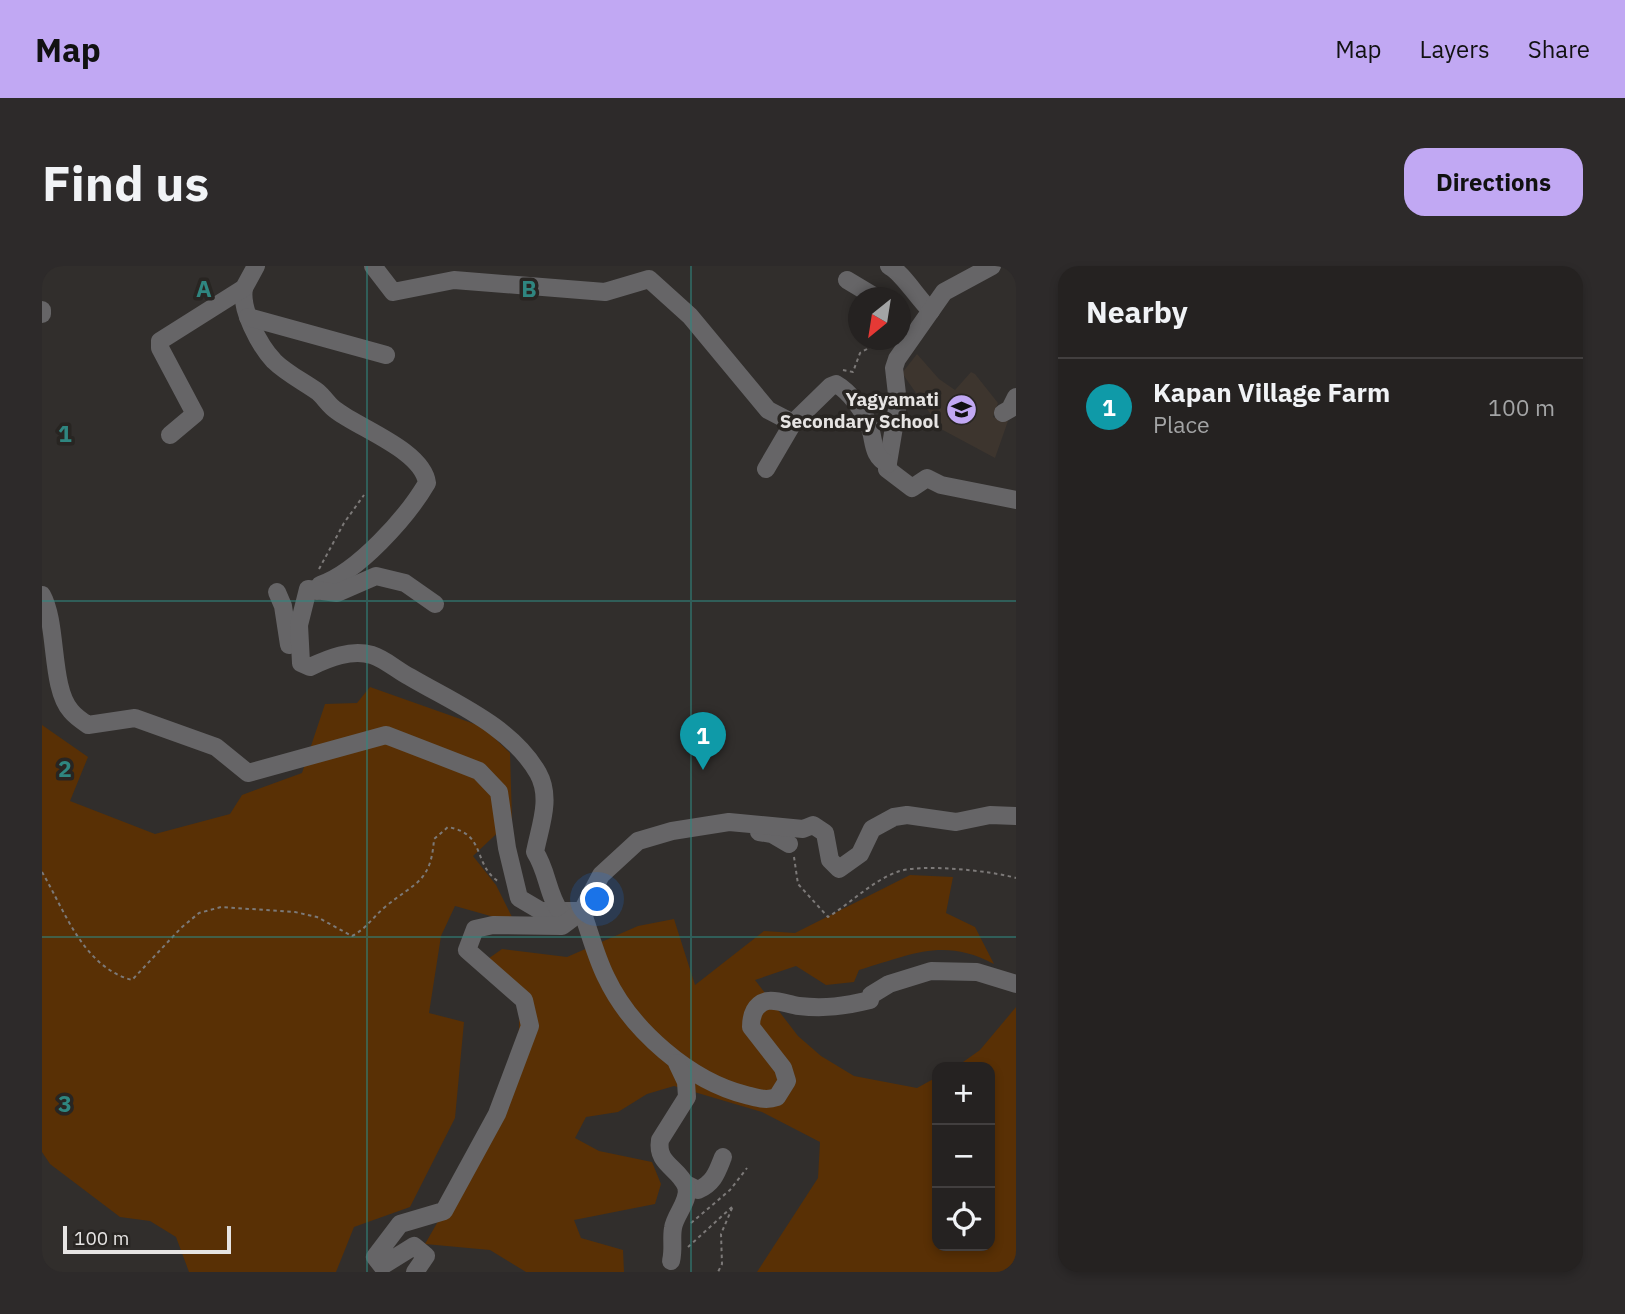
<!DOCTYPE html>
<meta charset="utf-8">
<style>
:root{--surface:#252221;--page:#2d2a2a;--text:#f1f3f6;--muted:#a3a4a5;--line:#423f3f;--accent:#c1a8f3}
body{margin:0;font-family:"IBM Plex Sans",sans-serif;background:var(--page);color:var(--text)}
.controls{position:absolute;right:21px;bottom:21px;display:grid;overflow:hidden;border-radius:14px;box-shadow:0 4px 10px #0003}
.controls button{width:63px;height:63px;display:grid;place-items:center;padding:0;border:0;border-bottom:2px solid var(--line);background:var(--surface);color:var(--text);font:35px sans-serif}
.compass{position:absolute;left:806px;top:21px;width:63px;height:63px;border-radius:50%;background:var(--surface);box-shadow:0 4px 10px #0003;rotate:210deg}
.scale{position:absolute;left:21px;bottom:18px;width:168px;box-sizing:border-box;padding-left:7px;border:4px solid #e6e4e3;border-top:0;font-size:19px;line-height:24px;white-space:nowrap;color:#e6e4e3;-webkit-text-stroke:5px #282522;paint-order:stroke}
.you{position:absolute;left:556px;top:634px;width:24px;height:24px;margin:-18px;border:5px solid #fff;border-radius:50%;background:#1a73e8;box-shadow:0 0 0 10px #1a73e833}
.badge{display:grid;place-items:center;width:46px;height:46px;border-radius:50%;background:var(--accent);color:#fff;font-size:23px;font-weight:700}
.pin{position:absolute;translate:-50% -58px;filter:drop-shadow(0 2px 4px #0008)}
.pin::after{content:'';position:absolute;top:37px;width:24px;height:21px;background:inherit;clip-path:polygon(0 0,100% 0,50% 100%)}
.list{margin:0;padding:0;list-style:none}
h2{display:flex;justify-content:space-between;align-items:center;height:91px;margin:0;padding:0 28px;font-size:30px}
h2 small{font-size:23px;font-weight:400;color:var(--muted)}
.list li{display:grid;grid-template-columns:46px 1fr auto;gap:21px;align-items:center;box-sizing:border-box;height:98px;padding:0 28px;border-top:2px solid var(--line)}
.list b{display:block;font-size:26px;white-space:nowrap}
.list p{margin:0;font-size:23px;white-space:nowrap;color:var(--muted)}
.list em{font-size:23px;font-style:normal;color:var(--muted)}
.icon{flex:none;width:38px;height:38px;fill:none;stroke:currentColor;stroke-width:2;stroke-linecap:round;stroke-linejoin:round}
.map{position:relative;flex:none;width:974px;height:1006px;overflow:hidden;border-radius:21px}
header{display:flex;align-items:center;gap:42px;box-sizing:border-box;height:98px;padding:0 35px;background:var(--accent);color:#111}
header strong{font-size:33px}
nav{display:flex;gap:38px;margin-inline-start:auto;font-size:24px}
.intro{display:flex;align-items:center;justify-content:space-between;box-sizing:border-box;height:168px;padding:0 42px}
h1{margin:0;font-size:49px}
.button{padding:18px 32px;border-radius:21px;background:var(--accent);color:#111;font-size:24px;font-weight:700}
main{display:flex;gap:42px;padding:0 42px}
aside{flex:1;background:var(--surface);border-radius:21px;box-shadow:0 4px 10px #0003}
.map>svg:first-child{display:block}
</style>
<header>
<strong>Map</strong>
<nav><a>Map</a><a>Layers</a><a>Share</a></nav>
</header>
<div class="intro"><h1>Find us</h1><a class="button">Directions</a></div>
<main>
<div class="map">
<svg width="974" height="1006" viewBox="0 0 974 1006">
<rect width="100%" height="100%" fill="#312e2c"/>
<path fill="#3d352e" d="M875,88L897,113L913,124L929,106L933,108L956,137L951,151L966,155L953,192L899,163L860,107Z"/>
<g fill="#593005">
<path d="M328,421L441,461L468,487L470,553L431,590L454,619L473,657L413,640L399,670L387,747L422,756L413,852L368,941L312,961L294,1006H147L134,971L108,955L78,951L8,898L0,886V459L46,491L28,535L113,568L188,548L200,529L260,507L283,438L315,437Z"/>
<path d="M868,609L911,611L904,647L933,661L952,698C901,671 869,689 817,704L812,716L784,719L754,700L713,714L756,770L779,790L812,810L875,822L895,811V980H948V801H914L938,784L974,741V1006H715L776,912L778,876L720,846L632,820L605,828L576,846L544,851L533,872L557,885L610,896L619,918L613,938L532,954L539,972L581,984L582,1006H484L448,984L383,978L449,863L476,785L478,734L443,695L460,683L525,691L596,660L632,653L653,719L722,665L753,667Z"/>
</g>
<g fill="none" stroke-linecap="round" stroke-linejoin="round">
<g stroke="#7c7978" stroke-width="2" stroke-dasharray="3.5 3.5" stroke-linecap="butt">
<path d="M801,104L811,106L818,87L832,79"/>
<path d="M277,303L302,257L322,229"/>
<path d="M752,591L756,618L786,651C809,637 830,615 855,606C877,597 951,605 974,612"/>
<path d="M0,606C23,645 41,701 90,714L139,662L157,647L179,641L253,646L275,651L310,670C324,663 331,651 343,641C373,616 389,617 392,573L406,561C445,568 430,598 457,616"/>
<path d="M649,957L688,924L705,902"/>
<path d="M646,981L691,940L679,968L680,998L676,1006"/>
</g>
<g stroke="#666567" stroke-width="18">
<path d="M331,0L351,26L412,14L563,26L607,13L648,50L726,144L751,157"/>
<path d="M847,0C860,6 876,33 889,45"/>
<path d="M950,0L902,26L855,93L852,102L856,137L845,203L870,222L885,212L899,219L974,234"/>
<path d="M805,14L835,32"/>
<path d="M202,22C198,43 217,79 232,95C244,107 262,116 276,126C283,132 287,140 295,145C319,163 381,185 385,217C365,251 316,306 278,319L275,325"/>
<path d="M0,44V48"/>
<path d="M206,51L344,89"/>
<path d="M961,147L968,143L974,131"/>
<path d="M128,169L153,148L118,82V75L202,22L214,0"/>
<path d="M724,203L751,157L789,120L794,118C808,126 821,144 827,159C833,174 829,190 846,198"/>
<path d="M235,326L241,340L247,379"/>
<path d="M0,329C16,358 8,422 29,445C33,450 40,455 46,459L93,452L174,481L206,507L344,469L437,505L457,526L465,582L477,632L499,645H540"/>
<path d="M393,338L363,317L334,310L295,327L266,323L257,359L259,397L268,401C287,392 309,383 330,389C343,393 356,405 368,411C412,437 469,460 496,507C510,532 498,560 493,586C506,606 505,628 519,647"/>
<path d="M717,566L730,568L747,578"/>
<path d="M540,645C548,667 554,691 564,711C589,764 648,815 704,829C716,832 724,835 735,831L745,815L741,802L709,761C709,749 713,738 725,735C736,733 747,739 757,740C783,743 803,740 828,734L829,729L847,718L889,705L935,706L974,718"/>
<path d="M644,918L656,924C672,917 675,906 681,891"/>
<path d="M629,995C632,983 629,973 631,962C633,948 649,934 644,920C636,901 614,898 618,874L645,831L644,816L635,797"/>
<path d="M373,1006L384,990L372,980L340,1000L333,991L358,958L402,945L455,848L488,760L482,734L425,684L433,663L451,659L520,660L540,645L559,609L596,575L630,565L687,556L761,563L771,559L783,567L788,594L797,603L818,588L830,563L852,551L865,549L914,556L948,549L974,550"/>
</g>
</g>
<path fill="none" stroke="#2f8680" stroke-width="2" stroke-opacity="0.55" d="M325,0V1006M649,0V1006M0,335H974M0,671H974"/>
<defs>
<symbol id="school-disc" viewBox="-11 -11 22 22"><circle r="9.5" fill="#c1a8f3" stroke="#282522"/><path d="M0-5L7-2L0 1L-7-2ZM-4 1L0 2.5L4 1V4Q0 6-4 4Z" fill="#111"/></symbol>
</defs>
<g fill-rule="evenodd">
<use href="#school-disc" x="902" y="126" width="35" height="35"/>
</g>
<g text-anchor="middle" dominant-baseline="central" stroke-width="7" stroke-linejoin="round" paint-order="stroke">
<g font-size="19" font-weight="bold" fill="#e6e4e3" stroke="#282522" text-anchor="end">
<text x="897" y="133">Yagyamati<tspan x="897" dy="22">Secondary School</tspan></text>
</g>
</g>
<g font-size="23" text-anchor="middle" font-weight="bold" fill="#2f8680" stroke="#282522" stroke-width="7" stroke-linejoin="round" paint-order="stroke">
<text x="162" y="31">A</text>
<text x="487" y="31">B</text>
<text x="23" y="176">1</text>
<text x="23" y="511">2</text>
<text x="23" y="846">3</text>
</g>
</svg>
<div class="controls">
<button>+</button>
<button>−</button>
<button><svg class="icon" aria-label="locate" viewBox="0 0 24 24"><circle cx="12" cy="12" r="6"/><path d="M12 2v4M12 18v4M2 12h4M18 12h4"/></svg></button>
</div>
<svg class="compass" viewBox="-18 -18 36 36"><path d="M0-13l5 13h-10z" fill="#e53935"/><path d="M0 13l5-13h-10z" fill="#a3a4a5"/></svg>
<div class="scale">100 m</div>
<div class="you"></div>
<div class="pin badge" style="left:661px;top:504px;background:#0f9aa8">1</div>
</div>
<aside>
<h2>Nearby<small></small></h2>
<ul class="list">
<li><span class="badge" style="background:#0f9aa8">1</span><div><b>Kapan Village Farm</b><p>Place</p></div><em>100 m</em></li>
</ul>
</aside>
</main>
